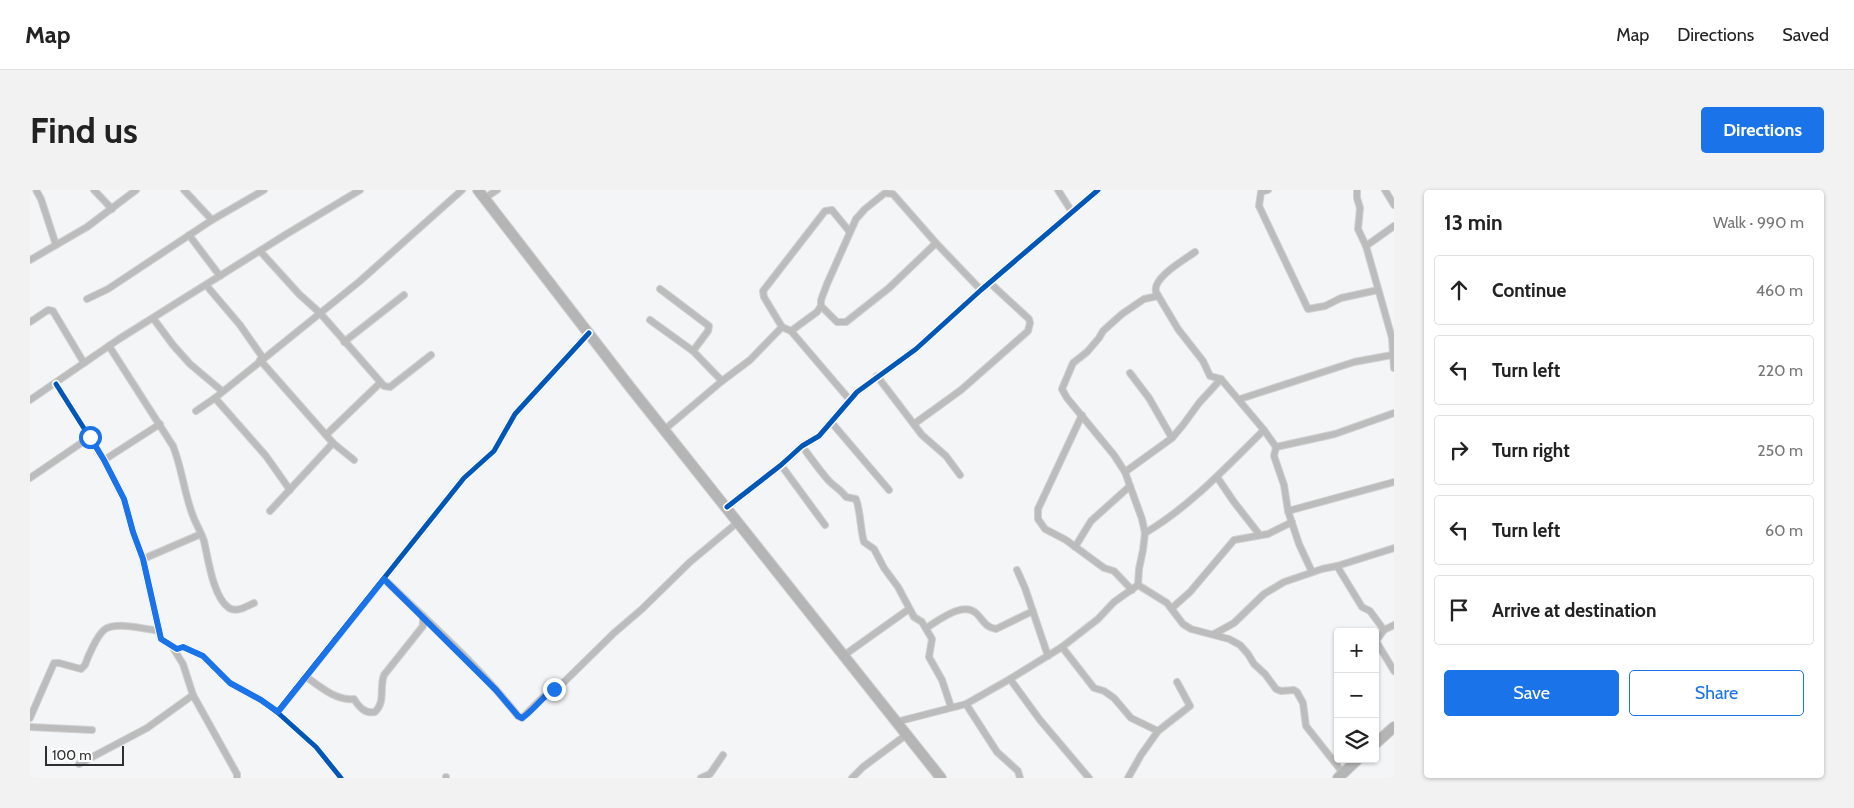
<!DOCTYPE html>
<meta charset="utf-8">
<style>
:root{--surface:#fff;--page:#f2f2f2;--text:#222;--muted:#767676;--line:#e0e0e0;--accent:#1a73e8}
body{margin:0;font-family:Cabin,sans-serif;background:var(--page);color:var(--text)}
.controls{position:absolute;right:15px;bottom:15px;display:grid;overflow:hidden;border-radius:5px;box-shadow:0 1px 4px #0004}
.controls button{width:45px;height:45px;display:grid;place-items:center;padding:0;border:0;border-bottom:1px solid var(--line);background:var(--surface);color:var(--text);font:25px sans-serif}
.scale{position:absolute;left:15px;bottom:12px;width:79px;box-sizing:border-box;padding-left:5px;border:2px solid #2e2f30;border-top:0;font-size:14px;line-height:18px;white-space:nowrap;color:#2e2f30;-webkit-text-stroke:4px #fff;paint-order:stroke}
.stop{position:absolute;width:15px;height:15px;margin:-11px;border:4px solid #1a73e8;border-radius:50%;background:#fff}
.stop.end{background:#1a73e8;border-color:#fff;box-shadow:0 1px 5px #0008}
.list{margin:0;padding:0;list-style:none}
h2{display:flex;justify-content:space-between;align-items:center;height:65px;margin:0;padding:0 20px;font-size:21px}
h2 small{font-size:16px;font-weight:400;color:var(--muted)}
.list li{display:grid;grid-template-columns:32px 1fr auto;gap:15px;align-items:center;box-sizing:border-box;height:70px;margin:0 10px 10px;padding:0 10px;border:1px solid var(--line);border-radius:5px}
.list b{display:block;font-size:19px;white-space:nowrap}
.list em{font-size:16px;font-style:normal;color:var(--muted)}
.actions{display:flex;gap:10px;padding:15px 20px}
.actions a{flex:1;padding:11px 0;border:1px solid var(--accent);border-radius:5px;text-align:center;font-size:18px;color:var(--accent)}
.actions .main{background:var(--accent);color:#fff}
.icon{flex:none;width:28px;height:28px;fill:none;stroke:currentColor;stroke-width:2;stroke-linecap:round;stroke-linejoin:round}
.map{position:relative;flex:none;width:1364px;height:588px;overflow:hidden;border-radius:5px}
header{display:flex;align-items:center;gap:30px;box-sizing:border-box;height:70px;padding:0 25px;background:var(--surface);border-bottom:1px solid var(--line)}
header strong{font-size:24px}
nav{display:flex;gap:28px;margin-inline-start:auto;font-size:18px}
.intro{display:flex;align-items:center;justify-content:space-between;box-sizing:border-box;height:120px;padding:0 30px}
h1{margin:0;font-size:35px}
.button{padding:12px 22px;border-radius:5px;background:var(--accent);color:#fff;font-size:18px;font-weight:700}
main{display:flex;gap:30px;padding:0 30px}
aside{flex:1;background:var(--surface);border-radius:5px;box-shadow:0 1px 4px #0004}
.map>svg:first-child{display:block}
</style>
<header>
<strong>Map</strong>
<nav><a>Map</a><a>Directions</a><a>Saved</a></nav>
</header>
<div class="intro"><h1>Find us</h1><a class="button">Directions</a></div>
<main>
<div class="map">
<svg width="1364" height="588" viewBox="0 0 1364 588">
<rect width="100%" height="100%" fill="#f3f5f7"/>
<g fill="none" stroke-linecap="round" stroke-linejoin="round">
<defs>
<g id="minor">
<path d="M6,0L11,9L26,55"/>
<path d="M64,0L82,19"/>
<path d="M154,0L182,30"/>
<path d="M1028,0L1042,22"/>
<path d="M1238,0L1231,2L1229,16L1278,119L1295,116L1311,108L1348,100"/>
<path d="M1327,0V8L1330,18L1328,39L1336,56L1362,148L1364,178"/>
<path d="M1355,0L1364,15"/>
<path d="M455,8L467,0"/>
<path d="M159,45L190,86"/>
<path d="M1336,56L1364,36"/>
<path d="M230,61L269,104L290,123L354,196L360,197L401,165"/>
<path d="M1165,62C1154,70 1122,88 1126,102L1148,139L1173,171L1180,186L1191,189L1234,240L1246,257L1244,266L1254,295L1258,321L1269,354L1282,382"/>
<path d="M0,70L57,37L106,0"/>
<path d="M176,95L210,135L233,168"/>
<path d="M630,99L679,136L678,141L663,161"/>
<path d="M57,109L78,99L182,30L234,0"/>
<path d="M791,116L807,132H816L859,98L906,53"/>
<path d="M123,128L143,155L160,174L192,201"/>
<path d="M620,130L663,161L692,191"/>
<path d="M0,132L18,120L23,121L54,173"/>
<path d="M752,137L734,107L733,101L795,21L802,20L819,41"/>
<path d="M761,141L819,209"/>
<path d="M314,152L374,105"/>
<path d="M79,156L143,256C152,278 154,303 163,326C166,334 171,342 174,351C178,368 183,407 199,418C207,423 217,416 224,413"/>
<path d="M230,170L303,253L324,270"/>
<path d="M1100,183L1119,208L1142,248"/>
<path d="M847,186L892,245L916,266L930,285"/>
<path d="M26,194L74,270L94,309L103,342L113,369L131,449L147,459L153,457L173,466L200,493L231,510L247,522L286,557L311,588"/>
<path d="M185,208L236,266L260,300"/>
<path d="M1210,209L1324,172L1362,165"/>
<path d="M0,210L89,149L255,45L330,0"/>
<path d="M166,221L185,208L330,91L432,0"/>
<path d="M1052,225L1008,319V329L1015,339L1036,350L1074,378L1084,381L1102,400"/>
<path d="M802,233L859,300"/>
<path d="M884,234L931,200L998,141L1000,133L999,129L960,93"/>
<path d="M634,240L692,191L720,170L752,137L761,141L787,122L791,116V110L797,94L826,29L835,19L855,3L863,4L906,53L951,100"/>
<path d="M296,245L350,193"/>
<path d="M772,256C781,268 789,280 799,291C805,297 811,300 816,307L826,309C831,323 830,338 834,352L844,359L854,378L868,397L884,427L892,432L902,449L899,467L912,490L921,517"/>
<path d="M1246,257L1305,244L1364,223"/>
<path d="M74,270L130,234"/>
<path d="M751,275L795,335"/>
<path d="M1095,282L1142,248L1153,235L1169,213L1191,189"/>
<path d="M1187,287L1204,312L1229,344"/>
<path d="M0,288L60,247"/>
<path d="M697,317L751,275L772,256L789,246L827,202L886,159L951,100L1068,0"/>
<path d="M240,321L303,253"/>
<path d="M1258,321L1364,292"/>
<path d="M1115,343C1161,316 1197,276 1234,240"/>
<path d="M1045,357L1061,331L1100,296"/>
<path d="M113,369L171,344"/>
<path d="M1307,376L1332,417L1340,421L1354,440L1346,451L1364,481"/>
<path d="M987,380L995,398L1018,466"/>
<path d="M354,389C400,433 449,476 488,526L492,528L513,507L531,495L584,443L612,419L660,372L708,332"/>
<path d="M1108,395L1109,379L1113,360L1115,343L1112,329L1100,296L1095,282L1084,265L1037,208L1032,199L1043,173L1057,162L1069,148L1073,141L1092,124L1114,109L1128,106"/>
<path d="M1108,395L1137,413L1153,434L1161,439L1199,449L1210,455L1218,464L1224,474L1235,484L1246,499L1251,501L1264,500L1267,502L1273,513L1276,536L1313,583"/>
<path d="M1142,418L1160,402L1204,350L1238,344L1262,332"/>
<path d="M896,438C908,431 933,410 947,424C954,431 955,437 966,439L1003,421"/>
<path d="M1354,440L1364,435"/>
<path d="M1184,444L1204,433L1234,404L1254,392L1292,379L1307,376L1364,358"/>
<path d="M1032,457L1064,498L1074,501L1084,508L1101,528L1128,541"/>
<path d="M143,458L153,474L163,505L207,584V588"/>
<path d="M813,466L879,419"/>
<path d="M275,486C289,496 306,511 324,509C329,517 335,524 345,522C356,511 349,498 354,485L393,436V426"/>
<path d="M980,489L1010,530L1059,588"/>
<path d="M936,514L967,562L988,581L990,588"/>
<path d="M247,522L434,288L464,261L485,224L559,143"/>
<path d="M0,528L24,473H29L51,479L55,475C58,466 67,446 74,440C85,431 115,439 129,441"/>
<path d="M866,532L936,514L980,489L1032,457L1068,429L1084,412L1108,395"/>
<path d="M0,537L62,540"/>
<path d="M49,574L117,538L163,505"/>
<path d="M416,587V588"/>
<path d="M671,588L680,584L693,565"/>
<path d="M822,588L833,577L876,545"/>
<path d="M1098,588L1111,565L1128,541L1160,516L1147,492"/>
</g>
<g id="primary">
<path d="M448,0L600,197L911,588"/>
<path d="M1345,554L1364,537"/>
<path d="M1308,588L1328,569"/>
</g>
</defs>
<use href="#minor" stroke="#d0d1d2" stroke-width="8"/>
<use href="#primary" stroke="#d0d1d2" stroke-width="12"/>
<use href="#minor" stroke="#bdbcbc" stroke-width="6"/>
<use href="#primary" stroke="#b6b5b6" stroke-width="10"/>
<defs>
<g id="cycleway">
<path d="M26,194L74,270L94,309L103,342L113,369L131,449L147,459L153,457L173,466L200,493L231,510L247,522L286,557L311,588"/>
<path d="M697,317L751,275L772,256L789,246L827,202L886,159L951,100L1068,0"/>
<path d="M247,522L434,288L464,261L485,224L559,143"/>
</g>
</defs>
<use href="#cycleway" stroke="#fff" stroke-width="8"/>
<use href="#cycleway" stroke="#0057b8" stroke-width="5"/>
</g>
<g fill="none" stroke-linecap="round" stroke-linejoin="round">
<path stroke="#1a73e8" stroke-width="6" d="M60,247L74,270L94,309L103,342L113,369L131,449L147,459L153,457L173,466L200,493L231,510L248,522L354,389L466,500L488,526L492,528C504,520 512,507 524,499"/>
</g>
</svg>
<div class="controls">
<button>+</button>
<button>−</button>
<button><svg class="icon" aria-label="layers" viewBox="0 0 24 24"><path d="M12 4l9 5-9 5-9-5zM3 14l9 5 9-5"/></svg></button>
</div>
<div class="scale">100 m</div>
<div class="stop" style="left:60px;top:247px"></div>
<div class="stop end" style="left:524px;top:499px"></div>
</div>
<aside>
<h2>13 min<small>Walk · 990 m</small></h2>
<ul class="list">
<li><svg class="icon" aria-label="ahead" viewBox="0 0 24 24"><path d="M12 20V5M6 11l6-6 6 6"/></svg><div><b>Continue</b></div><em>460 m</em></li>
<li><svg class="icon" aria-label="left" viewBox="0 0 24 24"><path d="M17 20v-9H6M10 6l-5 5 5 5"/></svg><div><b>Turn left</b></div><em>220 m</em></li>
<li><svg class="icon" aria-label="right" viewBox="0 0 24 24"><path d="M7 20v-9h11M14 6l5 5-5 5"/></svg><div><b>Turn right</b></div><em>250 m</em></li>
<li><svg class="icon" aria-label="left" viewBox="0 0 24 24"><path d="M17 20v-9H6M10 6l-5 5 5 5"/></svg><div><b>Turn left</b></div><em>60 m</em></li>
<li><svg class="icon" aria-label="arrive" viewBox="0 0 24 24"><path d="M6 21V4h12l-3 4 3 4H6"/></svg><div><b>Arrive at destination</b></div></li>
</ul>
<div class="actions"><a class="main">Save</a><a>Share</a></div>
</aside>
</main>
